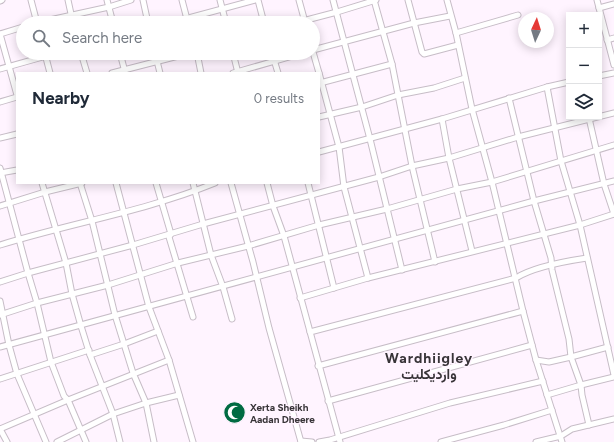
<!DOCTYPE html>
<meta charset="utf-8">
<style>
:root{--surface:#fff;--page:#f2f2f3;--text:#1f2937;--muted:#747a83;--line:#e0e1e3}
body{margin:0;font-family:Figtree,Vazirmatn,sans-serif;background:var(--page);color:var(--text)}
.controls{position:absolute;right:12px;top:12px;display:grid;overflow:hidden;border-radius:0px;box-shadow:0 2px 10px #0003}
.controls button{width:36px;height:36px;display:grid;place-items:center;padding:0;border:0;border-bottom:1px solid var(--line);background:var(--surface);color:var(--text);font:20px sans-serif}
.compass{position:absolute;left:518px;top:12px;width:36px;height:36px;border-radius:50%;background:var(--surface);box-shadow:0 2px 10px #0003;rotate:4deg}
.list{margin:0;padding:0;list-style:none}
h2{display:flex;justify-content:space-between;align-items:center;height:52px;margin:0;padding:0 16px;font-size:17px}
h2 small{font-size:13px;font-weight:400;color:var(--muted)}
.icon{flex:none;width:22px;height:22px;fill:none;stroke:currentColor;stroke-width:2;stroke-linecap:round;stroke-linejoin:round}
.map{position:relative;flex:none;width:614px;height:442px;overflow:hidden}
.search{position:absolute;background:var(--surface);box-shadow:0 2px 10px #0003;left:16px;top:16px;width:304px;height:44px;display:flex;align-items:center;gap:10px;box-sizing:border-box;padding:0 14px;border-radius:22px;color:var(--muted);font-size:15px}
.panel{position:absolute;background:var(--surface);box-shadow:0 2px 10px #0003;left:16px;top:72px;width:304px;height:112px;border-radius:0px}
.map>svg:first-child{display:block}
</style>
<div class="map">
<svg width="614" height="442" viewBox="0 0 614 442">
<rect width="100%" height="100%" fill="#fff4ff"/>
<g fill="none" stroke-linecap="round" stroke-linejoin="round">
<defs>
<g id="street">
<path d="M31,0L37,23"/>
<path d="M68,0L73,23"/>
<path d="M107,0L113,23"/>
<path d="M143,0L148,23"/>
<path d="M182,0L188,23"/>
<path d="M220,0L226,23"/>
<path d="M258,0L264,23"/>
<path d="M299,0L305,22"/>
<path d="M333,0L370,139L402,270"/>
<path d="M374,0L392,64L412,166L435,262"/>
<path d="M408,0L422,52L424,54L458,45"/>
<path d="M447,0L456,33L472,109L492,182L523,311L536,360L562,442"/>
<path d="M597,0L614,65"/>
<path d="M0,1L2,0"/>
<path d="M599,8L614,4"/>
<path d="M36,23L109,7L131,0"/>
<path d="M170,23L255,0"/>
<path d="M295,23L337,12L376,0"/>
<path d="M456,33L518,15"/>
<path d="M0,34L17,95"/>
<path d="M0,34L23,27"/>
<path d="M607,40L614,38"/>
<path d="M313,50L414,23L450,16"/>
<path d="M313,52L319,73"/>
<path d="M81,53L87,73"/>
<path d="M120,53L125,72"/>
<path d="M155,53L160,73"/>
<path d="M197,53L201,73"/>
<path d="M233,53L238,73"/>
<path d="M272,53L278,73"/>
<path d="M45,54L50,73"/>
<path d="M0,69L57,53"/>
<path d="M112,73L190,53"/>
<path d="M233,73L303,53"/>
<path d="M319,73L339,147L344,187L368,278"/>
<path d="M599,76L614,73"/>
<path d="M320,83L392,64"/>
<path d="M547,87L561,161L580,225L614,375"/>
<path d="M509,98L534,201L551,258L552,270L569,339L571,357L581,385L582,395L589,425"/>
<path d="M0,102L17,97"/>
<path d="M319,117L362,107L398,95L434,88L465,78"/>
<path d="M589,118L604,184L614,214"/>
<path d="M442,119L449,158L472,251"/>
<path d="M0,138L17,134"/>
<path d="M319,152L442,119L547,87L569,82"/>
<path d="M0,168L28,273L37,303L51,362L64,396L68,400L86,442"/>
<path d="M0,173L17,170"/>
<path d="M42,183L66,263L72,294L81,326L90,355L113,414L120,442"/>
<path d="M80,183L92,221L115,315L133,373L146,403L154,442"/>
<path d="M116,183L149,307L169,360L193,442"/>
<path d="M156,183L171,234L169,237L193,317"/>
<path d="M193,183L211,255L223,287L232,319"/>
<path d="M231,183L253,262L269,328L301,442"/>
<path d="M267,183L273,206L284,236L340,442"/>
<path d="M308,183L334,288"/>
<path d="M0,206L45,192L82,183"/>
<path d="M0,245C71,223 146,211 215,183"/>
<path d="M0,282L28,273L133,245L203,224L379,177L412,166L449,158L518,137L614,113"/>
<path d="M300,298L368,278L580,225L614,214"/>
<path d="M0,301L9,345L17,374L46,442"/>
<path d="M0,315L37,303L108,285L178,263L248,246L319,225L387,209L457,189L492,182L614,145"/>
<path d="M310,332L516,278C533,267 567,261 587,258"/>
<path d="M0,347L534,201L614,181"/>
<path d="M90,355L124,344L158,331"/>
<path d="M536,360L549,362L571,357L608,347"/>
<path d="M318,366L523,311"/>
<path d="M0,379L89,350"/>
<path d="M547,395L581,385L614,377"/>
<path d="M328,401L532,345"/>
<path d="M0,429L68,400L169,360"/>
<path d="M0,429L7,442"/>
<path d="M301,441L312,442"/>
<path d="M57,442L113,414L146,403L179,395"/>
<path d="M319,442L330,440L450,403L543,381"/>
<path d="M441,442L504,425L552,410"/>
<path d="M536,442L561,436L572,429L614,419"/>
</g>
</defs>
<use href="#street" stroke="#c7bdc7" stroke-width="7"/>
<use href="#street" stroke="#fff" stroke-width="5"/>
</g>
<defs>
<symbol id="mosque-disc" viewBox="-11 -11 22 22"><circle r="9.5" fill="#006b42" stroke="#fff4ff"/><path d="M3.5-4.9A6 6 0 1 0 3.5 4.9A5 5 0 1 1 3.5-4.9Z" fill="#fff"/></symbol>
</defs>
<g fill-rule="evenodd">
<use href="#mosque-disc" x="222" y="400" width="25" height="25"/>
</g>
<g text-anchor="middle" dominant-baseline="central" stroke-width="3" stroke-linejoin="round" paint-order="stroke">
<g font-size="10" font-weight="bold" fill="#383438" stroke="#fff4ff" text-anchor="start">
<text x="250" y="407">Xerta Sheikh<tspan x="250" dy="12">Aadan Dheere</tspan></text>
</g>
<g font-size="14" font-weight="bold" letter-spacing="1" fill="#383438" stroke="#fff4ff">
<text x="429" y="358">Wardhiigley<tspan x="429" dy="16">وارديكليت</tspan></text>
</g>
</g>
</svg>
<div class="controls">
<button>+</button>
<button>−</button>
<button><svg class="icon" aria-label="layers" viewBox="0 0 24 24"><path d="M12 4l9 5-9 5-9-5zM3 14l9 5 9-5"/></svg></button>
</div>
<svg class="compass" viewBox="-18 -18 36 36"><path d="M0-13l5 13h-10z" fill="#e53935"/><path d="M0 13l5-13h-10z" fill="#747a83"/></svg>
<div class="search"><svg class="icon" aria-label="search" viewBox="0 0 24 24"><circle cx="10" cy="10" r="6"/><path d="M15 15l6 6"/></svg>Search here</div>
<section class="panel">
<h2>Nearby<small>0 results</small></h2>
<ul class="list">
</ul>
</section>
</div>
